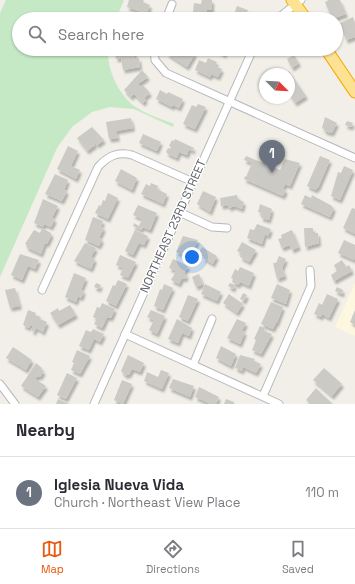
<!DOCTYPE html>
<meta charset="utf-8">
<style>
:root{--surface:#fff;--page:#f7f7f7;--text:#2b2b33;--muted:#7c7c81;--line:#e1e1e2;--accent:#ea580c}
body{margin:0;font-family:"Space Grotesk",sans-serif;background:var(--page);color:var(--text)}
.compass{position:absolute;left:259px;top:68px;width:36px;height:36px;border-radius:50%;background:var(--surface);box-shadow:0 1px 3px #0004;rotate:114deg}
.you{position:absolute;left:192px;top:257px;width:14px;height:14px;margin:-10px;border:3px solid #fff;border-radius:50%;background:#1a73e8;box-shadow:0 0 0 6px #1a73e833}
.badge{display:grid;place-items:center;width:26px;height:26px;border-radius:50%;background:var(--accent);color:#fff;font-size:13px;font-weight:700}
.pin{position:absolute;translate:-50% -33px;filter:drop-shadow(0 1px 2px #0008)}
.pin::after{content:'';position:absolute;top:21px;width:14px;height:12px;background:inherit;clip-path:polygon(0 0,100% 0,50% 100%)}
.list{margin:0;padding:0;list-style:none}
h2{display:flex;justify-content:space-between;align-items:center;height:52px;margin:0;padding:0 16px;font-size:17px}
h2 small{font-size:13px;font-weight:400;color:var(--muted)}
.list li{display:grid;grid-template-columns:26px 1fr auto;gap:12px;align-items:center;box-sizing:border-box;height:72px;padding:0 16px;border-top:1px solid var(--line)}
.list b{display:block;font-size:15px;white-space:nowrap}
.list p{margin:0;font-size:13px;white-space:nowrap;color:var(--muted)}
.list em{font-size:13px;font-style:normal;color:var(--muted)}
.icon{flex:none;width:22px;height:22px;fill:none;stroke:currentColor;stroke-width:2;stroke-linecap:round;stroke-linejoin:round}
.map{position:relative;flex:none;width:355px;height:404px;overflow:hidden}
.search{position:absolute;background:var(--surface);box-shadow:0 1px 3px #0004;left:12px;right:12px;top:12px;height:44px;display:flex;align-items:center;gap:10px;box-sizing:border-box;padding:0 14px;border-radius:22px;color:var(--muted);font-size:15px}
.sheet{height:124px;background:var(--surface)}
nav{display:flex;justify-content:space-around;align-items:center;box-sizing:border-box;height:56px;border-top:1px solid var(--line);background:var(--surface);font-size:11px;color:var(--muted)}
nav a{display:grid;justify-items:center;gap:2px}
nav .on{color:var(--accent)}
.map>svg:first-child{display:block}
</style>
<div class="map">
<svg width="355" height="404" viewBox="0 0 355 404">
<defs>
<filter id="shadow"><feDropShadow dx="2" dy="3.5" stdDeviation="1" flood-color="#0004"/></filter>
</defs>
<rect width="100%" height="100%" fill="#f1efe8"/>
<path fill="#fef7e0" d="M355,283V336L335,327Z"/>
<path fill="#c5e8c5" d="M6,0H124L116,19H19V49H108C107,70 118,93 134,106C145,114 162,119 174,124L173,127L134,109L110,107L92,112L72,127L57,148L0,277V13Z"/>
<g fill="#cccac5" filter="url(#shadow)">
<path d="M129,0H144L143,2L150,5L147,14L127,7Z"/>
<path d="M202,0H212V10H207V13L193,12L194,3L201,4Z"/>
<path d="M329,0H340L346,14L332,19L325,2Z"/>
<path d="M237,6L248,10L244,19H232Z"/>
<path d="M353,17L355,24V37L346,40L340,23Z"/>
<path d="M134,49L135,57L131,59L139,58L140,67L123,70L121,58L116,59L115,51Z"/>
<path d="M170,49H187L195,54L187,67L167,54Z"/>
<path d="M215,49H226L224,55Z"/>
<path d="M294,55L299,63L292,68L287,59Z"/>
<path d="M208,58L217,62L215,66L222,69L218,77L211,74L210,77L195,70L199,60L206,63Z"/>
<path d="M142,70L148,77L138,84L141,87L143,85L150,93L144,98L146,100L143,103L134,94L131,97L124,90Z"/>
<path d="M289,71L306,96L295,103L289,94V74H283Z"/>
<path d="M160,90L167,94L168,92L183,99L179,108L173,105L172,107L156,99Z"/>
<path d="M198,104L206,107L195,129L183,124L192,105L196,107Z"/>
<path d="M325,117L337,123L332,133L324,131L325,130L322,128Z"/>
<path d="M131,118L133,128L116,131L118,138L109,139L106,122Z"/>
<path d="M347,121L353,123L351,127L345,125Z"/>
<path d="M92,127L104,140L97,145L93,139L95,145L87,151L77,138Z"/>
<path d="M143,134L161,142L157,151L139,143Z"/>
<path d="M175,139L194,148L192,151L189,149L187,155L179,152L177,158L168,154L166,152L168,148L170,149L171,147L169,146L172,140L174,141Z"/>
<path d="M68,146L78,151L71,166L80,170L76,179L57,169Z"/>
<path d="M246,156L280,170L285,159L300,163L290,186L285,184L283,189L286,190L283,196L244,179L245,176L246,177L252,163L244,160Z"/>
<path d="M320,156L330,160L318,188L317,187L316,190L307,186Z"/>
<path d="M344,166L353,170L340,200L331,196L338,172L341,173Z"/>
<path d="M121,169L137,178L132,190L115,181Z"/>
<path d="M55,174L68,180L64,190L67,191L62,201L45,194Z"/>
<path d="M151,183L158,186L157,189L167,194L163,204L141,194L146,184L150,186Z"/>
<path d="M203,191L216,197L210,212L197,204Z"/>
<path d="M108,193L118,198L108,219L95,213L99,205L101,206L103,200L105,201Z"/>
<path d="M237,195L238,199L244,202L242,209L234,206L229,208L228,205L221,206L220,198Z"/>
<path d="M305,195L311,198L312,195L332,206V207L334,208L330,217L301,204Z"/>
<path d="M43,199L58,206L52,218L55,219L51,227L44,224L43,227L34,223Z"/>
<path d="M260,204L272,209L269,220L261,218L262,213L258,212Z"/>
<path d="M138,205L157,213L150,230L142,227L141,230L133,226L134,223L139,226L142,219L133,215Z"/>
<path d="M352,208L355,209V234L343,228Z"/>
<path d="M93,217L103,221L101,227L104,228L99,238L102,239L99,246L85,240Z"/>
<path d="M257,224L271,229L268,236L265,234L262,244L247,238L250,229L254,230Z"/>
<path d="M42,228L51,233V236L47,244L45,243L41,254L26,247L27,245L25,244L34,230L40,233Z"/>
<path d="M304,228H313V233H318L319,243L305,247Z"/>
<path d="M135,230L148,236L144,245L139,243L133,255L125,251Z"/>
<path d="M292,230L299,247L292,250L290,245L282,248L278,239L282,238L281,235Z"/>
<path d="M183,236L198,240L192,253L188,251L187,255L184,253L183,255L176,252Z"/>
<path d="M344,240L355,245L354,260L338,253Z"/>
<path d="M242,242L256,250L249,262L240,257L242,253L237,251Z"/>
<path d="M85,243L96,248L91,257L95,259L91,269L74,261Z"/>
<path d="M202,247L217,256L213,264L203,258L205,255L199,252Z"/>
<path d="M20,254L39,260L35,269L28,266L22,280L11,275Z"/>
<path d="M120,255L136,262L128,278L120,275L123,268L116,265Z"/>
<path d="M279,256L286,259L282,268L285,276L277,279L273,263H276Z"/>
<path d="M173,259L188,266L184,274L187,275L185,279L182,278L179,284L171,280L176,271L169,268Z"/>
<path d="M342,260L346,267L349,265L352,271L334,281L331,275L337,271L334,265Z"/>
<path d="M240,267L254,273L249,286L240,282L238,285L232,282L233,279L231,278L235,269L238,271Z"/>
<path d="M74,273L86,278L81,290L84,291L81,298L78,296L76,302L65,297Z"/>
<path d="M199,274L203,284L196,287L192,277Z"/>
<path d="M118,280L127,284L116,306L106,301L113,285L115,286Z"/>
<path d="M96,283L101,285L99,289L94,287Z"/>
<path d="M230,283L235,285L233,289L228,286Z"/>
<path d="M164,284L173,288L163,310L154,306L160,289L162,290Z"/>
<path d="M205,284L221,292L217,301L201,294Z"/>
<path d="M277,284L290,290L286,304L271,298Z"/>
<path d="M337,287L343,290L342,294L335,291Z"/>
<path d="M15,288L20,306L10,308L5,290Z"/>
<path d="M243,293L247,295L244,301L240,299Z"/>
<path d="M229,294L243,304L237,313L223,303Z"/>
<path d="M327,294L338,299L329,318L322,314L321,317L314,314L319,303L322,305Z"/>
<path d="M188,295L198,299L188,321L179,317Z"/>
<path d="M271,302L283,307L277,323H276L273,329L261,324Z"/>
<path d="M102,303L115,309L111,318L107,317L102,328L94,324L97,319L93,317L97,307L100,308Z"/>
<path d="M70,305L76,315L58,325L50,313L58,308L59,311Z"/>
<path d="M28,310L36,313L35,315L41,317L40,319L47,322L43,332L36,328L34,332L31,330L33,326L30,325L29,328L23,325Z"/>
<path d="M151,310L165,316L157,334L149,330L154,320L147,317Z"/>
<path d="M355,310V325L350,322Z"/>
<path d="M177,319L192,328L189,336L182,333L178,343L168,339Z"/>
<path d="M237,319L246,323L242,331L245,332L240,344L227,338Z"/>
<path d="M260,326L265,328L264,331L272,334L261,354L252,350L256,340L254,339Z"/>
<path d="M93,329L104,334L100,342L94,339L89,350L79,346L86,330L91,332Z"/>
<path d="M221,346L236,354L231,366L216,358Z"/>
<path d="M13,347L32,360L26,370L6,358Z"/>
<path d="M77,350L90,356L80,374L71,370L74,363L72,362Z"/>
<path d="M128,355L144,363L140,372L132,369L129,375L127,374L126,376L121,371Z"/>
<path d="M240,355L255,359L254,361L261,364L256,373L243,367L242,371L235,368Z"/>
<path d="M36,363L42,368L41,370L44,371L40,377L38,376L35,379L46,386L38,397L21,386Z"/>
<path d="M324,368L342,384L332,396L313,380Z"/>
<path d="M161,370L169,373L162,389L144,381L147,372L158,377Z"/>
<path d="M67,373L77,378L66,399L57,395Z"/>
<path d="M173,379L194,386L190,397L169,388Z"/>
<path d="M122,380L132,384L123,404L114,400Z"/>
<path d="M199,387L219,397L216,404H211L195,397Z"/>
<path d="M316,388L323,395L333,404H310L306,400Z"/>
<path d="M58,399L69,404H56Z"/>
<path d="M226,399L234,402V404H224Z"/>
</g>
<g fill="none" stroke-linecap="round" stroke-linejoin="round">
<defs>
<g id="minor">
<path d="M166,19L172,4"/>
<path d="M277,19L301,0"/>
<path d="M154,49L155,60L166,73L355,158"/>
<path d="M179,212L212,227L227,228"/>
<path d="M42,290L98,167C108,156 118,151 132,155L193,182"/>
<path d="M125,334L279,404"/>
<path d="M193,365L212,319"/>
<path d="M0,384L15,404"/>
<path d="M263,396L311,286L310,270"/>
<path d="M94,404L253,49"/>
</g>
<g id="highway">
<path d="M292,0L306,19"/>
<path d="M326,49L355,92"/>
</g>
</defs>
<use href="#minor" stroke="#b5b8bc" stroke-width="9"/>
<use href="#highway" stroke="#f9ab00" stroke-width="13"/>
<use href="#minor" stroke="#fff" stroke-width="7"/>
<use href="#highway" stroke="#fde293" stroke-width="11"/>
</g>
<g text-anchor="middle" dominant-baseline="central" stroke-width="3" stroke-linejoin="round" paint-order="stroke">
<g font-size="12" fill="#5f6368" stroke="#fff">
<text transform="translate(173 226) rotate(-66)">NORTHEAST 23RD STREET</text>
</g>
</g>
</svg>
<svg class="compass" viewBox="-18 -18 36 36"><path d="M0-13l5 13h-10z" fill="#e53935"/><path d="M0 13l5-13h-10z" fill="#7c7c81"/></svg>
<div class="you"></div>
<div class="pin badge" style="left:272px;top:173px;background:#6b7280">1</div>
<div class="search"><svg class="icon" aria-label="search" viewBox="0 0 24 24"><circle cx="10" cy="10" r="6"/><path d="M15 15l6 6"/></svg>Search here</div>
</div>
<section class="sheet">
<h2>Nearby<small></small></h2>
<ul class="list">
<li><span class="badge" style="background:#6b7280">1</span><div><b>Iglesia Nueva Vida</b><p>Church · Northeast View Place</p></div><em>110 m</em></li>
</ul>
</section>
<nav>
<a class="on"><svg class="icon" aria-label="map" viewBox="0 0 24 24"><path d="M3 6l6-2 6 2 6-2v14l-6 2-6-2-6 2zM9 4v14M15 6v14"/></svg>Map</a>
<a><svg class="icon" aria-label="directions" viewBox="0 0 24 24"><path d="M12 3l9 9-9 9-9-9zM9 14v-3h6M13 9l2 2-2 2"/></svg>Directions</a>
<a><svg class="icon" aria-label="saved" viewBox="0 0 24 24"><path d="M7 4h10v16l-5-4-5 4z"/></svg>Saved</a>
</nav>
